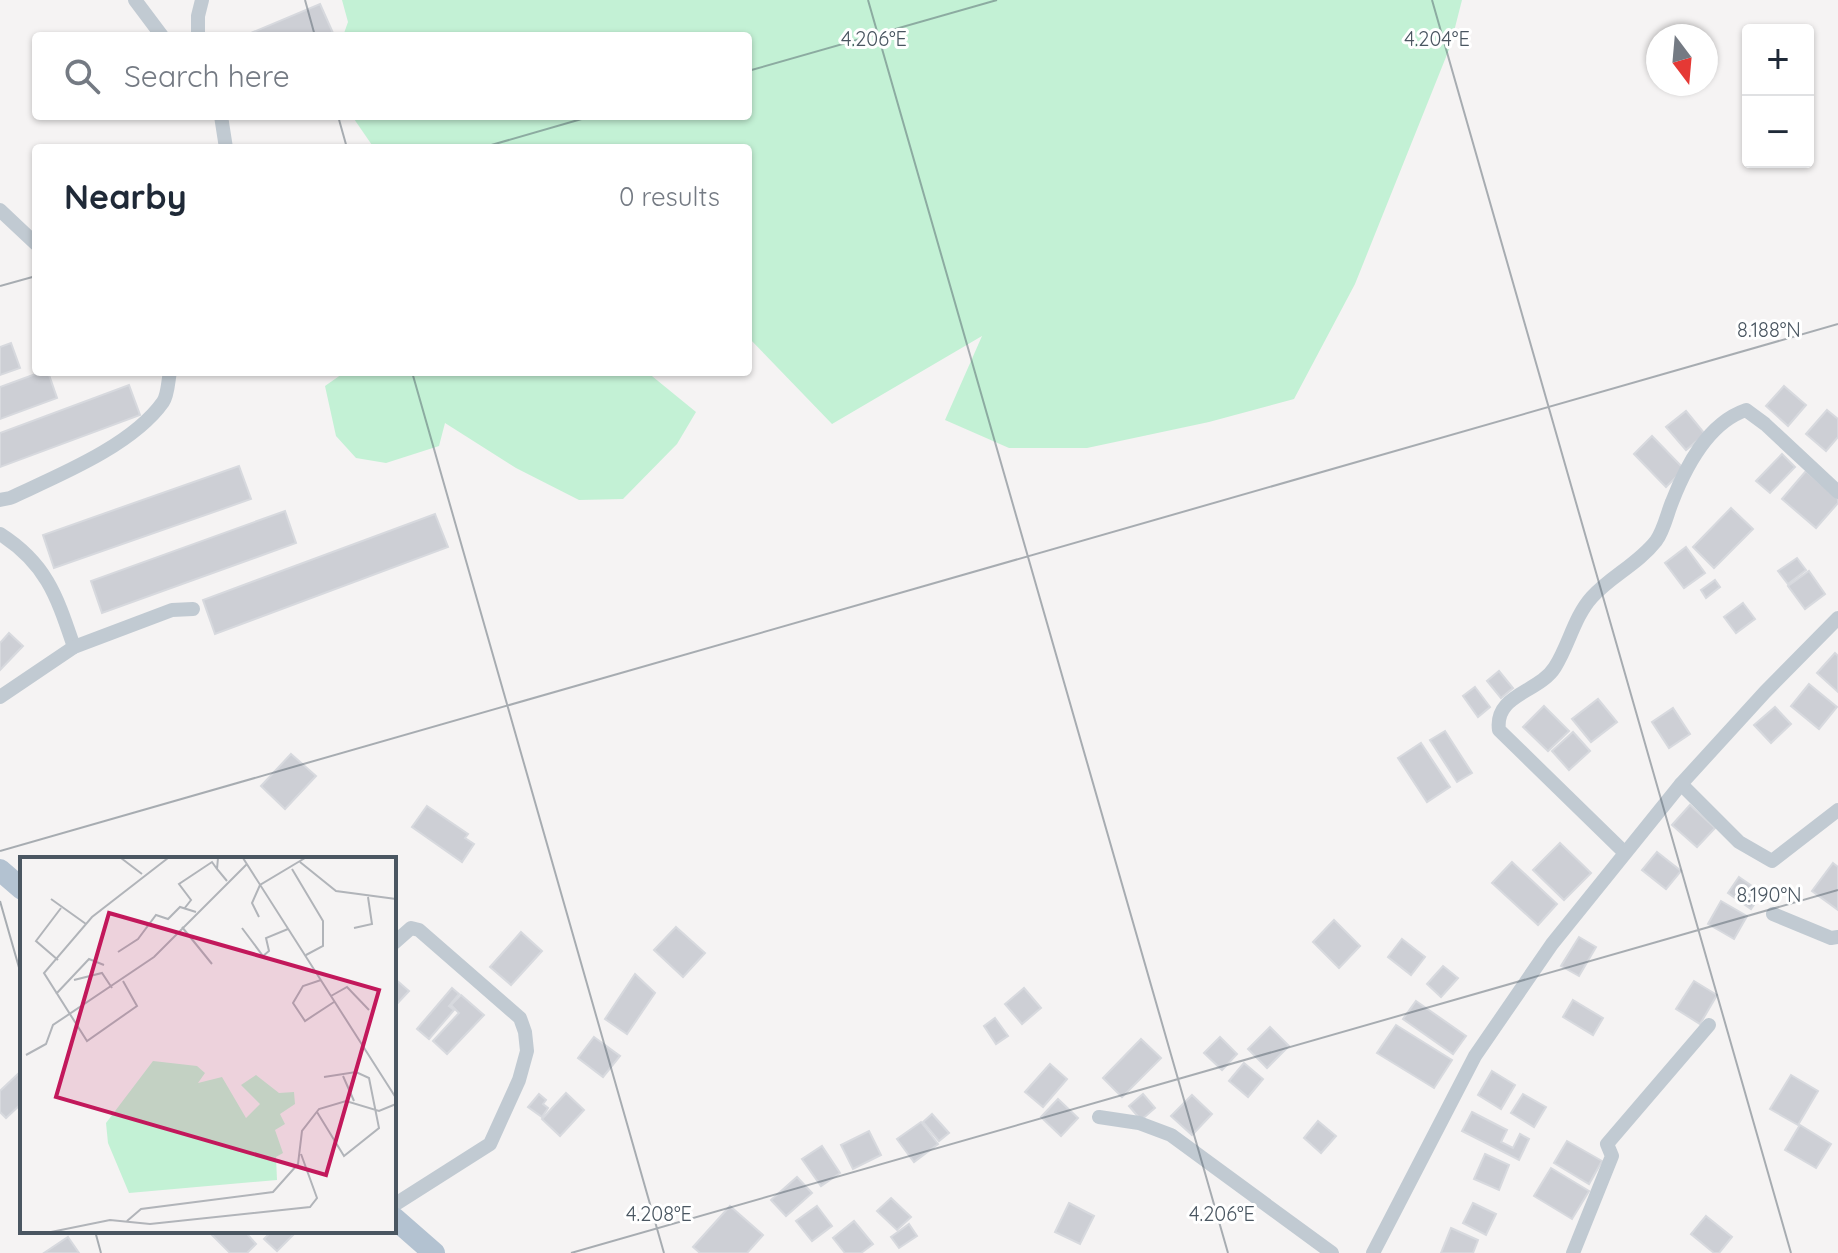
<!DOCTYPE html>
<meta charset="utf-8">
<style>
:root{--surface:#fff;--page:#f2f2f3;--text:#1f2937;--muted:#747a83;--line:#e0e1e3}
body{margin:0;font-family:Quicksand,sans-serif;background:var(--page);color:var(--text)}
.controls{position:absolute;right:24px;top:24px;display:grid;overflow:hidden;border-radius:8px;box-shadow:0 2px 6px #0004}
.controls button{width:72px;height:72px;display:grid;place-items:center;padding:0;border:0;border-bottom:2px solid var(--line);background:var(--surface);color:var(--text);font:40px sans-serif}
.compass{position:absolute;left:1646px;top:24px;width:72px;height:72px;border-radius:50%;background:var(--surface);box-shadow:0 2px 6px #0004;rotate:164deg}
.list{margin:0;padding:0;list-style:none}
h2{display:flex;justify-content:space-between;align-items:center;height:104px;margin:0;padding:0 32px;font-size:34px}
h2 small{font-size:26px;font-weight:400;color:var(--muted)}
.icon{flex:none;width:44px;height:44px;fill:none;stroke:currentColor;stroke-width:2;stroke-linecap:round;stroke-linejoin:round}
.map{position:relative;flex:none;width:1838px;height:1253px;overflow:hidden}
.search{position:absolute;background:var(--surface);box-shadow:0 2px 6px #0004;left:32px;top:32px;width:720px;height:88px;display:flex;align-items:center;gap:20px;box-sizing:border-box;padding:0 28px;border-radius:8px;color:var(--muted);font-size:30px}
.panel{position:absolute;background:var(--surface);box-shadow:0 2px 6px #0004;left:32px;top:144px;width:720px;height:232px;border-radius:8px}
.map>svg:first-child{display:block}
</style>
<div class="map">
<svg width="1838" height="1253" viewBox="0 0 1838 1253">
<rect width="100%" height="100%" fill="#f5f3f3"/>
<g fill="#c3f1d5">
<path d="M342,0H1462L1450,47L1355,284L1294,399L1209,422L1087,448H1009L945,420L982,336L832,424L748,337V148H374L352,116H748V36H343L348,22Z"/>
<path d="M345,372H647L696,412L677,444L623,499L579,500L516,468L445,423L439,446L386,463L356,458L336,436L325,386Z"/>
</g>
<g fill="#cdcfd5" stroke="#d7d9de" stroke-width="2">
<path d="M320,4L333,33L326,36H244Z"/>
<path d="M11,343L20,368L0,375V347Z"/>
<path d="M41,372H48L57,398L0,419V387Z"/>
<path d="M129,385L140,415L0,467V433Z"/>
<path d="M1784,386L1806,405L1788,426L1766,406Z"/>
<path d="M1827,410L1838,419V437L1826,451L1806,434Z"/>
<path d="M1686,411L1705,434L1686,450L1666,427Z"/>
<path d="M1652,436L1684,469L1666,487L1634,454Z"/>
<path d="M1782,454L1795,467L1770,493L1756,481Z"/>
<path d="M239,466L251,499L54,568L43,535Z"/>
<path d="M1806,471L1838,499V503L1816,528L1782,499Z"/>
<path d="M1731,508L1753,529L1714,568L1693,547Z"/>
<path d="M285,511L296,543L102,613L91,581Z"/>
<path d="M435,514L448,547L215,634L203,600Z"/>
<path d="M1686,547L1705,573L1684,588L1665,563Z"/>
<path d="M1797,558L1806,570L1788,584L1778,571Z"/>
<path d="M1809,571L1825,594L1805,609L1788,586Z"/>
<path d="M1715,580L1720,587L1706,598L1701,590Z"/>
<path d="M1743,603L1755,619L1736,633L1724,617Z"/>
<path d="M9,633L23,646L0,670V643Z"/>
<path d="M1835,653L1838,656V692L1817,673Z"/>
<path d="M1499,671L1513,688L1501,698L1487,681Z"/>
<path d="M1809,684L1837,707L1819,729L1791,706Z"/>
<path d="M1475,687L1490,707L1478,717L1463,696Z"/>
<path d="M1598,699L1617,722L1591,742L1572,719Z"/>
<path d="M1544,706L1569,731L1548,751L1523,727Z"/>
<path d="M1775,707L1791,724L1771,743L1754,725Z"/>
<path d="M1673,708L1690,734L1669,748L1652,722Z"/>
<path d="M1445,731L1472,773L1457,782L1430,740Z"/>
<path d="M1573,732L1590,751L1569,770L1552,751Z"/>
<path d="M1421,743L1450,787L1427,802L1398,758Z"/>
<path d="M291,754L316,776L285,809L261,786Z"/>
<path d="M1690,805L1715,828L1697,847L1672,825Z"/>
<path d="M427,806L468,834L465,838L474,844L462,862L412,827Z"/>
<path d="M1560,843L1591,873L1564,900L1533,870Z"/>
<path d="M1657,852L1681,871L1666,889L1642,870Z"/>
<path d="M1512,862L1557,904L1538,925L1492,883Z"/>
<path d="M1833,863L1838,867V910L1812,891Z"/>
<path d="M1739,877L1762,893L1751,909L1728,893Z"/>
<path d="M1721,901L1747,916L1734,939L1708,924Z"/>
<path d="M1334,920L1360,946L1339,968L1313,942Z"/>
<path d="M676,927L705,953L683,977L654,950Z"/>
<path d="M521,932L542,951L511,985L490,967Z"/>
<path d="M1579,937L1596,947L1579,976L1561,966Z"/>
<path d="M1402,939L1425,957L1411,975L1388,957Z"/>
<path d="M1443,966L1458,978L1441,997L1427,984Z"/>
<path d="M635,974L655,993L627,1034L605,1019Z"/>
<path d="M394,978L409,991L394,1007Z"/>
<path d="M1694,981L1717,995L1700,1024L1676,1009Z"/>
<path d="M452,988L459,994L449,1006L454,1010L429,1039L417,1029Z"/>
<path d="M1024,988L1041,1008L1022,1024L1005,1004Z"/>
<path d="M461,995L484,1015L447,1054L433,1041L459,1013L451,1005Z"/>
<path d="M1573,1000L1603,1018L1593,1035L1563,1017Z"/>
<path d="M1416,1001L1466,1036L1453,1054L1403,1019Z"/>
<path d="M995,1018L1008,1036L996,1044L984,1026Z"/>
<path d="M1396,1025L1452,1060L1434,1088L1377,1053Z"/>
<path d="M1270,1027L1289,1046L1267,1068L1248,1049Z"/>
<path d="M594,1037L620,1056L603,1077L578,1058Z"/>
<path d="M1220,1037L1237,1054L1222,1070L1204,1053Z"/>
<path d="M1141,1039L1161,1058L1122,1097L1103,1078Z"/>
<path d="M1244,1063L1263,1079L1248,1097L1229,1081Z"/>
<path d="M1050,1064L1067,1079L1043,1107L1025,1092Z"/>
<path d="M22,1070V1103L6,1118L0,1112V1091Z"/>
<path d="M1492,1071L1515,1085L1501,1109L1478,1095Z"/>
<path d="M1791,1075L1818,1091L1798,1125L1770,1109Z"/>
<path d="M566,1093L584,1110L560,1136L542,1119Z"/>
<path d="M539,1094L546,1100L543,1104L548,1108L542,1117L528,1107Z"/>
<path d="M1143,1094L1155,1108L1141,1120L1129,1106Z"/>
<path d="M1523,1094L1546,1107L1534,1127L1511,1113Z"/>
<path d="M1192,1095L1212,1114L1192,1135L1171,1116Z"/>
<path d="M1058,1099L1078,1118L1061,1136L1041,1117Z"/>
<path d="M1472,1112L1507,1130L1501,1142L1513,1148L1520,1134L1529,1139L1519,1160L1462,1131Z"/>
<path d="M932,1114L949,1133L939,1141L923,1122Z"/>
<path d="M1318,1121L1336,1136L1321,1153L1304,1138Z"/>
<path d="M921,1122L938,1144L914,1162L897,1139Z"/>
<path d="M1800,1125L1831,1144L1816,1168L1785,1150Z"/>
<path d="M869,1131L881,1155L853,1169L841,1145Z"/>
<path d="M1567,1141L1602,1161L1589,1184L1554,1163Z"/>
<path d="M822,1146L840,1173L821,1186L802,1159Z"/>
<path d="M1485,1154L1509,1165L1499,1190L1474,1179Z"/>
<path d="M1551,1168L1589,1191L1572,1219L1534,1196Z"/>
<path d="M797,1177L812,1193L786,1216L771,1200Z"/>
<path d="M891,1198L911,1217L897,1230L877,1211Z"/>
<path d="M1069,1203L1094,1216L1080,1244L1055,1232Z"/>
<path d="M1473,1203L1496,1214L1486,1235L1463,1223Z"/>
<path d="M730,1206L763,1235L747,1253H700L693,1247Z"/>
<path d="M817,1206L832,1226L812,1241L796,1221Z"/>
<path d="M1706,1216L1732,1237L1719,1253H1714L1691,1234Z"/>
<path d="M854,1221L873,1244L861,1253H845L833,1238Z"/>
<path d="M909,1224L917,1236L899,1248L891,1237Z"/>
<path d="M1451,1228L1478,1240L1473,1253H1441Z"/>
<path d="M216,1231H251L247,1234L256,1244L247,1253H230L212,1235Z"/>
<path d="M272,1231H297L277,1251L264,1239Z"/>
<path d="M68,1237L79,1253H44Z"/>
</g>
<g fill="none" stroke-linecap="round" stroke-linejoin="round">
<g stroke="#c1cad2" stroke-width="14">
<path d="M135,0L162,36"/>
<path d="M198,36V16L202,0"/>
<path d="M221,116L226,148"/>
<path d="M0,210L36,244"/>
<path d="M0,500L10,498C57,476 132,446 163,402C168,395 168,381 170,372"/>
<path d="M0,534C47,564 57,597 74,647"/>
<path d="M0,697L74,647L172,610L193,609"/>
<path d="M1681,784L1739,842L1772,861L1838,810"/>
<path d="M1624,852L1499,730C1494,694 1539,693 1555,667C1569,645 1574,617 1592,597C1611,576 1638,564 1656,541C1664,530 1667,514 1672,502C1686,466 1708,423 1746,410L1765,424L1838,492"/>
<path d="M1773,914L1831,938L1838,937"/>
<path d="M394,943L411,928L419,930L520,1018L525,1032L527,1051L519,1080L490,1144L394,1205"/>
<path d="M1099,1117L1139,1123L1171,1135L1332,1253"/>
<path d="M1373,1253L1475,1056L1552,944L1681,784L1765,692L1838,618"/>
<path d="M1573,1253L1612,1156L1607,1144L1709,1025"/>
</g>
<g stroke="#b3c2d1" stroke-width="22">
<path d="M0,870L22,889"/>
<path d="M394,1218L434,1253"/>
</g>
</g>
<path fill="none" stroke="#4a5661" stroke-width="2" stroke-opacity="0.45" d="M305,0L315,36M868,0L1228,1253M1432,0L1791,1253M748,71L997,0M338,116L347,148M481,148L592,116M0,286L36,276M412,372L664,1253M0,851L1838,324M0,901L22,978M95,1231L101,1253M571,1253L1838,890"/>
<g transform="translate(20 857)">
<rect width="376" height="376" fill="#f5f3f3"/>
<path d="M133,204L177,209L185,216L178,226L202,220L226,261L240,247L221,228L236,218L259,236L274,235L275,247L260,257L265,267L255,273L263,296L256,300L257,323L109,336L88,286L86,266Z" fill="#c3f1d5"/>
<path fill="none" stroke="#b1b4b9" stroke-width="2" d="M101,1L122,17M198,1L197,12L207,24M223,1L376,241M280,5L316,34L376,42M272,12L303,64V89L286,98M31,42L66,67M164,52L171,43L159,27L192,5L197,12M239,60L232,46L240,28L285,1M162,70L192,107M222,71L243,99L249,94L246,81L268,72M334,71L352,67L348,40M98,95L118,82L136,58L148,62L160,50L176,55M38,103L16,84L41,51M54,123L82,116L92,131M301,123L283,129L273,146L285,164L314,145M103,124L117,149L67,184L24,116L72,60L148,1M36,137L69,102L84,108M311,139L327,130L349,153M6,198L26,187L33,168L134,100L227,7M323,219L334,244M297,255L324,299L359,271L349,221L336,215L304,220M107,364L121,352L253,335L278,307L282,274L299,252L326,244L359,254L376,247M31,375L90,363L130,367L290,350L297,341L281,297"/>
<path fill="#c2185b" fill-opacity="0.15" stroke="#c2185b" stroke-width="4" d="M89,56L359,133L306,318L36,240Z"/>
<rect width="376" height="376" fill="none" stroke="#4a5661" stroke-width="4"/>
</g>
<g font-size="20" text-anchor="middle" fill="#4a5661" stroke="#fff" stroke-width="6" stroke-linejoin="round" paint-order="stroke">
<text x="874" y="46">4.206°E</text>
<text x="1437" y="46">4.204°E</text>
<text x="1769" y="337">8.188°N</text>
<text x="1769" y="902">8.190°N</text>
<text x="659" y="1221">4.208°E</text>
<text x="1222" y="1221">4.206°E</text>
</g>
</svg>
<div class="controls">
<button>+</button>
<button>−</button>
</div>
<svg class="compass" viewBox="-18 -18 36 36"><path d="M0-13l5 13h-10z" fill="#e53935"/><path d="M0 13l5-13h-10z" fill="#747a83"/></svg>
<div class="search"><svg class="icon" aria-label="search" viewBox="0 0 24 24"><circle cx="10" cy="10" r="6"/><path d="M15 15l6 6"/></svg>Search here</div>
<section class="panel">
<h2>Nearby<small>0 results</small></h2>
<ul class="list">
</ul>
</section>
</div>
